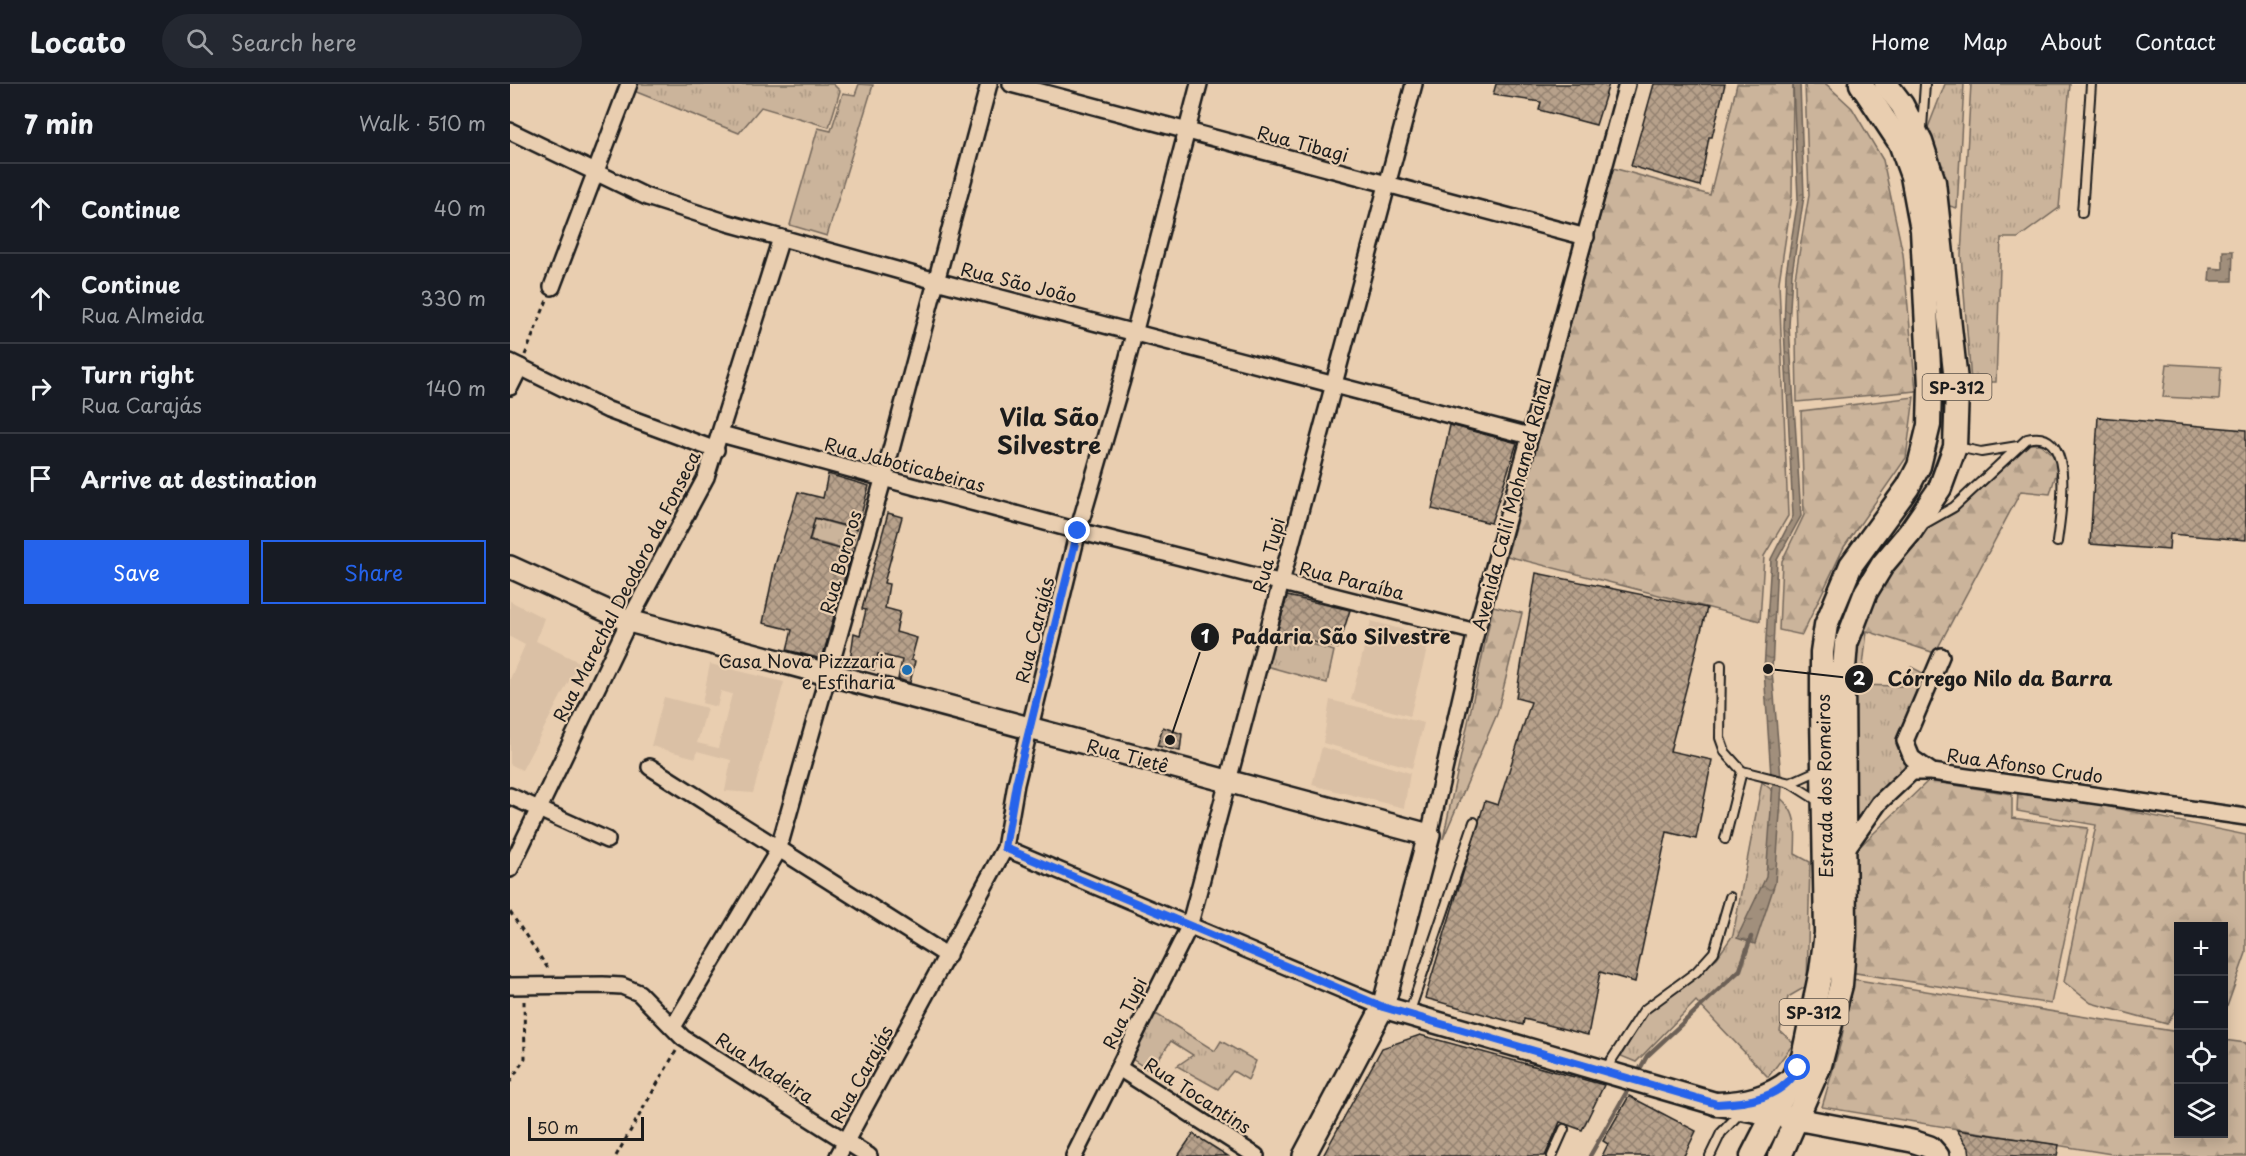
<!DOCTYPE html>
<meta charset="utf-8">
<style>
:root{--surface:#171b24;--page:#242831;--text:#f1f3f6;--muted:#9ea1a6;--line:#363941;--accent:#2563eb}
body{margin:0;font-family:"Playpen Sans",sans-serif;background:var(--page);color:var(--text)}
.controls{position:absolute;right:18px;bottom:18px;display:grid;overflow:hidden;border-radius:0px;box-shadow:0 3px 15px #0003}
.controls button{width:54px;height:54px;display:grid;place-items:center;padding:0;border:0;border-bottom:2px solid var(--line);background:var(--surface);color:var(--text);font:30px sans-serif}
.scale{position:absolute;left:18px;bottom:15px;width:116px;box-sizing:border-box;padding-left:6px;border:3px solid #1c1c1c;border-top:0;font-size:16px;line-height:21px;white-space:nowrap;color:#1c1c1c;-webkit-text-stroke:4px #e9ceb0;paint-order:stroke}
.stop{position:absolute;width:18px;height:18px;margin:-14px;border:4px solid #2563eb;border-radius:50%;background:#fff}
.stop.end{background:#2563eb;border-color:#fff;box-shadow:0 2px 6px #0008}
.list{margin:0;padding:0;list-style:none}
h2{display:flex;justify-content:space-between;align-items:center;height:78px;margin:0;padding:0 24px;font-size:26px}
h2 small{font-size:20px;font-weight:400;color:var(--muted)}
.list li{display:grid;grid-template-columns:39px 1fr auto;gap:18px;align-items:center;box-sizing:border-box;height:90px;padding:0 24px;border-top:2px solid var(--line)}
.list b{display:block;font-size:22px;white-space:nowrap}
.list p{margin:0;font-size:20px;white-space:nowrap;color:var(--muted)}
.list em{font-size:20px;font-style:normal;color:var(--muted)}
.actions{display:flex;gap:12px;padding:18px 24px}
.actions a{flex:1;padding:14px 0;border:2px solid var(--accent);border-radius:0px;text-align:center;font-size:21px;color:var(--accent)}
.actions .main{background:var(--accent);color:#fff}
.icon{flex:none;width:33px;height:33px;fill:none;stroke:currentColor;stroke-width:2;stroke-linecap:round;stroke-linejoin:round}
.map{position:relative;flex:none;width:1736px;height:1072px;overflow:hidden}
header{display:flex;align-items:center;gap:36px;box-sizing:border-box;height:84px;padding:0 30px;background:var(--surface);border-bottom:2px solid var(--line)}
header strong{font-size:28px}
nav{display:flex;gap:33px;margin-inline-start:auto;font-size:21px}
.search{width:420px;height:54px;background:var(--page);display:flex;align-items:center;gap:15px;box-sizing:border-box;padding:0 21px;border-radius:33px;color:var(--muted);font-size:22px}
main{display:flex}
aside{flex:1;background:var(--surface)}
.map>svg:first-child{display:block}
</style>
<header>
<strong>Locato</strong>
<div class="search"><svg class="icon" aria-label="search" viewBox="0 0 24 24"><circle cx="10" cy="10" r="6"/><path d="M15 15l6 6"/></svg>Search here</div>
<nav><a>Home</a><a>Map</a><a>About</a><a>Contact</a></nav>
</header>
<main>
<aside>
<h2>7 min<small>Walk · 510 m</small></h2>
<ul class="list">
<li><svg class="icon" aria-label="ahead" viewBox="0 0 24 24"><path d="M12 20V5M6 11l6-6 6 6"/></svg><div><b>Continue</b></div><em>40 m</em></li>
<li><svg class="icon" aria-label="ahead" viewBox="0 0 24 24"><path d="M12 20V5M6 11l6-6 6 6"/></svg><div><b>Continue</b><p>Rua Almeida</p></div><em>330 m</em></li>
<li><svg class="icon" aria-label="right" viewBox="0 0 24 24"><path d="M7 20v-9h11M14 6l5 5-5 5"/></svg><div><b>Turn right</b><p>Rua Carajás</p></div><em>140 m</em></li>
<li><svg class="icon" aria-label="arrive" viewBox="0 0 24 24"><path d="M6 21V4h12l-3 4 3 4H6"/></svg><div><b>Arrive at destination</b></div></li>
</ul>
<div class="actions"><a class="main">Save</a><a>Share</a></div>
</aside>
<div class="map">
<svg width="1736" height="1072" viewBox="0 0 1736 1072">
<defs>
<pattern id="grass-tufts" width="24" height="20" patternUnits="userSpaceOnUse" patternTransform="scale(1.5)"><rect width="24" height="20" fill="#cbb49b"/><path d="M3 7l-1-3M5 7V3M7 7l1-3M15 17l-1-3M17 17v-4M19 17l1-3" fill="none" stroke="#ae9a85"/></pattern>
<pattern id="forest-firs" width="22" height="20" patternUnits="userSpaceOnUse" patternTransform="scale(1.5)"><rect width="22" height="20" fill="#cbb49b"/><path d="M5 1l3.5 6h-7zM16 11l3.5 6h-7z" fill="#ae9a85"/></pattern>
<pattern id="water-ripples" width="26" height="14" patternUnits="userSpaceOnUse" patternTransform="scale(1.5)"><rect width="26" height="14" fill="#a18f7c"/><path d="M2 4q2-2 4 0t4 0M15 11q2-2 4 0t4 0" fill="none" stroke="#827465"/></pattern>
<pattern id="building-cross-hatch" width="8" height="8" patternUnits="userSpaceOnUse" patternTransform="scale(1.5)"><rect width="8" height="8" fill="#b7a18b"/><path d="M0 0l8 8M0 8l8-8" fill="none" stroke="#948271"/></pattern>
</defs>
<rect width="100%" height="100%" fill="#e9ceb0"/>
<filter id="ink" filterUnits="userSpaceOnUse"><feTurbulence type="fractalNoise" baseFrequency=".0167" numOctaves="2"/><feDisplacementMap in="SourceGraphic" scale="12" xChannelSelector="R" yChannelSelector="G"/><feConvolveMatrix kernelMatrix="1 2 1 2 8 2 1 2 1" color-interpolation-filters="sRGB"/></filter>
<g filter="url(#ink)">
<g fill="#dac0a5">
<path d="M0,517L34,534L26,557L69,578L12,686L0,680V595L15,561L0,553Z"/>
<path d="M861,537L920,553L900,632L841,616Z"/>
<path d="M200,580L274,598L243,709L215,707L221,676L187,667L186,674L141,662L154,613L197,624L187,659L208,664L222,610L211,607L207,623L192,619Z"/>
<path d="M820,616L914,639L902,684L813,659Z"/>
<path d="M812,663L900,689L894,724L802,701Z"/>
</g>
<g fill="url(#grass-tufts)" stroke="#74685c" stroke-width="1.5">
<path d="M126,0H323L330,7L319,43L251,23L229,49L124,7Z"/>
<path d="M349,0L363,1L317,152L280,141L308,44L321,47L333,9L345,11Z"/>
<path d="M1435,0H1454L1447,124L1432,120L1417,46Z"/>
<path d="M1461,0H1560L1549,124L1508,154H1491L1486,298H1461L1451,171Z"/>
<path d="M300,433L346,446L341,467L300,456L304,442L298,440Z"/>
<path d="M764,549L824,567L817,599L756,582Z"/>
<path d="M1401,583L1417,591L1394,647L1388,652L1396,684L1364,713L1339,750L1341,601L1391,602Z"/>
<path d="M1252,698C1285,725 1287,728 1285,770L1300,778L1297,902L1278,913L1270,947L1284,959L1258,993L1186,917L1126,978L1111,972L1135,931L1207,874L1223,851Z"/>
<path d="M646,930L705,967L711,957L746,977L738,996L723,987L708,1005L667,982L683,971L661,957L640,987L622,975Z"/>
</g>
<g fill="url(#forest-firs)" stroke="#74685c" stroke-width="1.5">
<path d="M1227,0H1283L1282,112L1269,198L1278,432L1254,472L1250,537L997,472L1103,84L1200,111Z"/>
<path d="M1295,0H1316L1342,24L1373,76L1393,170L1406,307L1287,318L1285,194L1299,111Z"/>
<path d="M1404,313L1396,374L1334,463L1292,551L1269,546L1272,477L1294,431L1291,327Z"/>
<path d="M1520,360H1530L1550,377L1540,410L1511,407L1425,569L1357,547L1352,591L1338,590L1357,514L1404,451L1445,429Z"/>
<path d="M983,522L1012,529L987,630L933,755Z"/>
<path d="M1418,697L1502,710V734L1578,744L1541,920L1340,888V772Z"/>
<path d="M1508,704L1736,751V869L1714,931V842H1668V921L1657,940L1581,919L1554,898L1586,741L1507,727Z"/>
<path d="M1342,895L1668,948V1050H1714V956L1736,959V1072H1614L1312,1023L1331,958Z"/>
</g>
<path fill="#cbb49b" stroke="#74685c" stroke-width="1.5" d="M1657,280L1711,283L1709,316L1653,313Z"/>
<g fill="url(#water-ripples)" stroke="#6c6156" stroke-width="1.5">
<path d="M1283,0H1290L1294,112L1282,189L1279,242L1291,432L1267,476L1262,587L1271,694L1261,692L1254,586L1261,475L1283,432L1274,243L1276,189L1288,115Z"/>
<path d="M1713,167H1723L1722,197H1699L1700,184L1713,185Z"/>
<path d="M1263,699L1272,702L1265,799L1245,860L1227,854L1256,793Z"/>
</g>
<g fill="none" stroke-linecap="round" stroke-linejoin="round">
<g stroke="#6c6156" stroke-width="4.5">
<path d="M1126,992L1137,972L1230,886L1241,853"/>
<path d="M1080,1072L1120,1002"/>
</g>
</g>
<g fill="url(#building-cross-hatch)" stroke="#1c1c1c" stroke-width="1.5">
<path d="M986,0H1099L1086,41L1029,26L1031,18L983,11Z"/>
<path d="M1144,0H1215L1202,53H1199L1190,102L1121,82Z"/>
<path d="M1588,333L1736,346V456L1660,450L1659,466L1580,460Z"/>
<path d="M940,341L1007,359L981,439L922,425Z"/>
<path d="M318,390L359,402L347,445L305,434L299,457L342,468L312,575L277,566L282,546L253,539L265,481L288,408L313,414Z"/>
<path d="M378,429L392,433L374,499L379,500L375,524L390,528L386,548L407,554L401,576L405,577L400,599L388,595L392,576L368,570L364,586L340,577L344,549L350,551L356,526L352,525Z"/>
<path d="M1026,489L1197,524L1160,667L1202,676L1186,755L1157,748L1125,898L1090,888L1078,951L1014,935L1013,941L915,914L975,717L988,721L1021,618L1006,614Z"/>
<path d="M777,512L840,526L828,564L767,549Z"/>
<path d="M653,643L672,650L670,667L647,662Z"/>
<path d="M910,951L1094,1001L1072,1046L1050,1038L1035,1072H813L872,964Z"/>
<path d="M1119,1012L1186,1047L1174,1072H1092L1098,1060L1093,1057Z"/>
<path d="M1447,1046L1549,1061L1547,1072H1460L1459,1064Z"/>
<path d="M683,1050L718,1072H668Z"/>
</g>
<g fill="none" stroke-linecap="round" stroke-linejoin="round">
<defs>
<g id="lane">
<path d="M1412,44L1415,0"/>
<path d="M1572,129L1581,0"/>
<path d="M1447,363L1471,368L1508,362"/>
<path d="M1414,440L1444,423L1517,355C1568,342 1550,433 1547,458"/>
<path d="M1211,581L1210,654L1215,668L1232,687L1215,755"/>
<path d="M1232,687L1280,699L1310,718"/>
<path d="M1280,699L1309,686"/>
<path d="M899,930L964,738"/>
<path d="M1095,986L1134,926L1186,888L1204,868L1220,813"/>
<path d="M1042,1072L1054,1045"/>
<path d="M1200,1072L1211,1049L1232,1027"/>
</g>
<g id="street">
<path d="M501,0L1076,153"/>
<path d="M0,47L137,113L218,139L426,197L1020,352"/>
<path d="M42,203L119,0"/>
<path d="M0,278L98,326L206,366"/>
<path d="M0,303L10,283"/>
<path d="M211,350L568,447L966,548"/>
<path d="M1431,572L1395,657L1402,674L1422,688L1736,733"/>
<path d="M140,683L438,872"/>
<path d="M0,712L97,756"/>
<path d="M919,751L966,548L1117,0"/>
<path d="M495,764L873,923"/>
<path d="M1334,769L1369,719L1402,688H1422"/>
<path d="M0,785L119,537L196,393L271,154"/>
<path d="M0,902L93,901L112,902L129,909L173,954L359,1072"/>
<path d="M163,943L268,767L371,403L479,0"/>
<path d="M609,984L746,1072"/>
<path d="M328,1072L495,764L506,700L568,447L612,296L689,0"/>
<path d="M564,1072L679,843L904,0"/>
</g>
<g id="secondary">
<path d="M0,483L119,537L919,751L873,923L794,1072"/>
<path d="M873,923L1207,1020L1402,1057L1420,1063L1428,1072"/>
</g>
<g id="primary">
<path d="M1207,1020C1235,1019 1259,1014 1281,996"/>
<path d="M1242,1072L1293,973L1311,887L1316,849L1312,629V568L1316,541L1341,481L1398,403L1409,382L1419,341L1420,302L1412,146L1402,92L1390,59L1351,0"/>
<path d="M1270,1072L1310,981L1331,901L1335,851L1333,596L1336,560L1356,508L1373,480L1400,448L1430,404L1445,363L1447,306L1424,98L1411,58L1392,21L1376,0"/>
</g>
</defs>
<use href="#lane" stroke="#1c1c1c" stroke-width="12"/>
<use href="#street" stroke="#1c1c1c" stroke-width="20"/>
<use href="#secondary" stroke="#1c1c1c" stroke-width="26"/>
<use href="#primary" stroke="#1c1c1c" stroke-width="27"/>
<g stroke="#1c1c1c" stroke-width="3" stroke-dasharray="4.5 4.5" stroke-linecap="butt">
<path d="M15,271L37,216"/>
<path d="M0,828L39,886"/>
<path d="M0,998L15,974L14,917"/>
<path d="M106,1072L166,967"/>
</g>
<use href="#lane" stroke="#e9ceb0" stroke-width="8"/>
<use href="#street" stroke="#e9ceb0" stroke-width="15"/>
<use href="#secondary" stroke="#e9ceb0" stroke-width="21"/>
<use href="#primary" stroke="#e9ceb0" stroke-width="22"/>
</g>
</g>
<g fill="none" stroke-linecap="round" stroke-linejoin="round" filter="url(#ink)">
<path stroke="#2563eb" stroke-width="8" d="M568,447L506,700L495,764L873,923L1207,1020C1237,1019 1273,1014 1288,984"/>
</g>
<circle fill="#1f6fb2" stroke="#e9ceb0" stroke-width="2" cx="397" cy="586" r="6"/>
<g text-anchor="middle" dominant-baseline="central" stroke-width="4.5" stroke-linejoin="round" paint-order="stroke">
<g fill="#e9ceb0" stroke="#5a5148" stroke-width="1.5">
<rect x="1412.5" y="290" width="69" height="26" rx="4.5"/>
<rect x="1269.5" y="915" width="69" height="26" rx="4.5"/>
</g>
<g font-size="16" font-weight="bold" fill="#1c1c1c">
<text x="1447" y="303">SP-312</text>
<text x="1304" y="928">SP-312</text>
</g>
<g font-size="18" fill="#1c1c1c" stroke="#e9ceb0">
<text transform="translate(793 59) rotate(15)">Rua Tibagi</text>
<text transform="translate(509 198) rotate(14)">Rua São João</text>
<text transform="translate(395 380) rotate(15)">Rua Jaboticabeiras</text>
<text transform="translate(1001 420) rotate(-75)">Avenida Calil Mohamed Rahal</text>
<text transform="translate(758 471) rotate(-75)">Rua Tupi</text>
<text transform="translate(330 478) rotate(-74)">Rua Bororos</text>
<text transform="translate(842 496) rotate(14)">Rua Paraíba</text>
<text transform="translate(116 502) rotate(-63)">Rua Marechal Deodoro da Fonseca</text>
<text transform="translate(524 546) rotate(-76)">Rua Carajás</text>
<text transform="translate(618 671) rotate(15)">Rua Tietê</text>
<text transform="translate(1515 681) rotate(8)">Rua Afonso Crudo</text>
<text transform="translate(1314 702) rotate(-91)">Estrada dos Romeiros</text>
<text transform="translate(614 929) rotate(-64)">Rua Tupi</text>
<text transform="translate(255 983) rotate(33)">Rua Madeira</text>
<text transform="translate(351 990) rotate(-61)">Rua Carajás</text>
<text transform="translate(688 1011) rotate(33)">Rua Tocantins</text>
</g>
<g font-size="18" fill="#1c1c1c" stroke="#e9ceb0" text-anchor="end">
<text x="385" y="576">Casa Nova Pizzzaria<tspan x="385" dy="21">e Esfiharia</tspan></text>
</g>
<g font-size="24" font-weight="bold" fill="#1c1c1c" stroke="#e9ceb0">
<text x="539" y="332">Vila São<tspan x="539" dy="28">Silvestre</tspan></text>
</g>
</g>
<path fill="none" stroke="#1c1c1c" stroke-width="2" d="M660 656L695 553M1258 585L1349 595"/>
<g fill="#1c1c1c" stroke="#e9ceb0" stroke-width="2">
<circle cx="660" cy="656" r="6"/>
<circle cx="1258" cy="585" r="6"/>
<circle cx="695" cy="553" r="15"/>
<circle cx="1349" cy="595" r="15"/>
</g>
<g font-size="18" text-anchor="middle" font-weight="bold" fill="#fff">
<text x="695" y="559">1</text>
<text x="1349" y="601">2</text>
</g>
<g font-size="20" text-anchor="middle" font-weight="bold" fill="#1c1c1c" stroke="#e9ceb0" stroke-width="4.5" stroke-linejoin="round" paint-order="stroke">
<text x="831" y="560">Padaria São Silvestre</text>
<text x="1490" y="602">Córrego Nilo da Barra</text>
</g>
</svg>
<div class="controls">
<button>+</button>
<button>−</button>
<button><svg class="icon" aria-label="locate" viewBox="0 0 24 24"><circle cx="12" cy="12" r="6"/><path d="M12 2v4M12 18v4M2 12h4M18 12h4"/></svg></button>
<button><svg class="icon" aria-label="layers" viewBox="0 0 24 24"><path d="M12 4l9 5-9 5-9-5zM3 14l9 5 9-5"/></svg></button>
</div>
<div class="scale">50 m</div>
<div class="stop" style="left:1288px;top:984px"></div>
<div class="stop end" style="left:568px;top:447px"></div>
</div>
</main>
